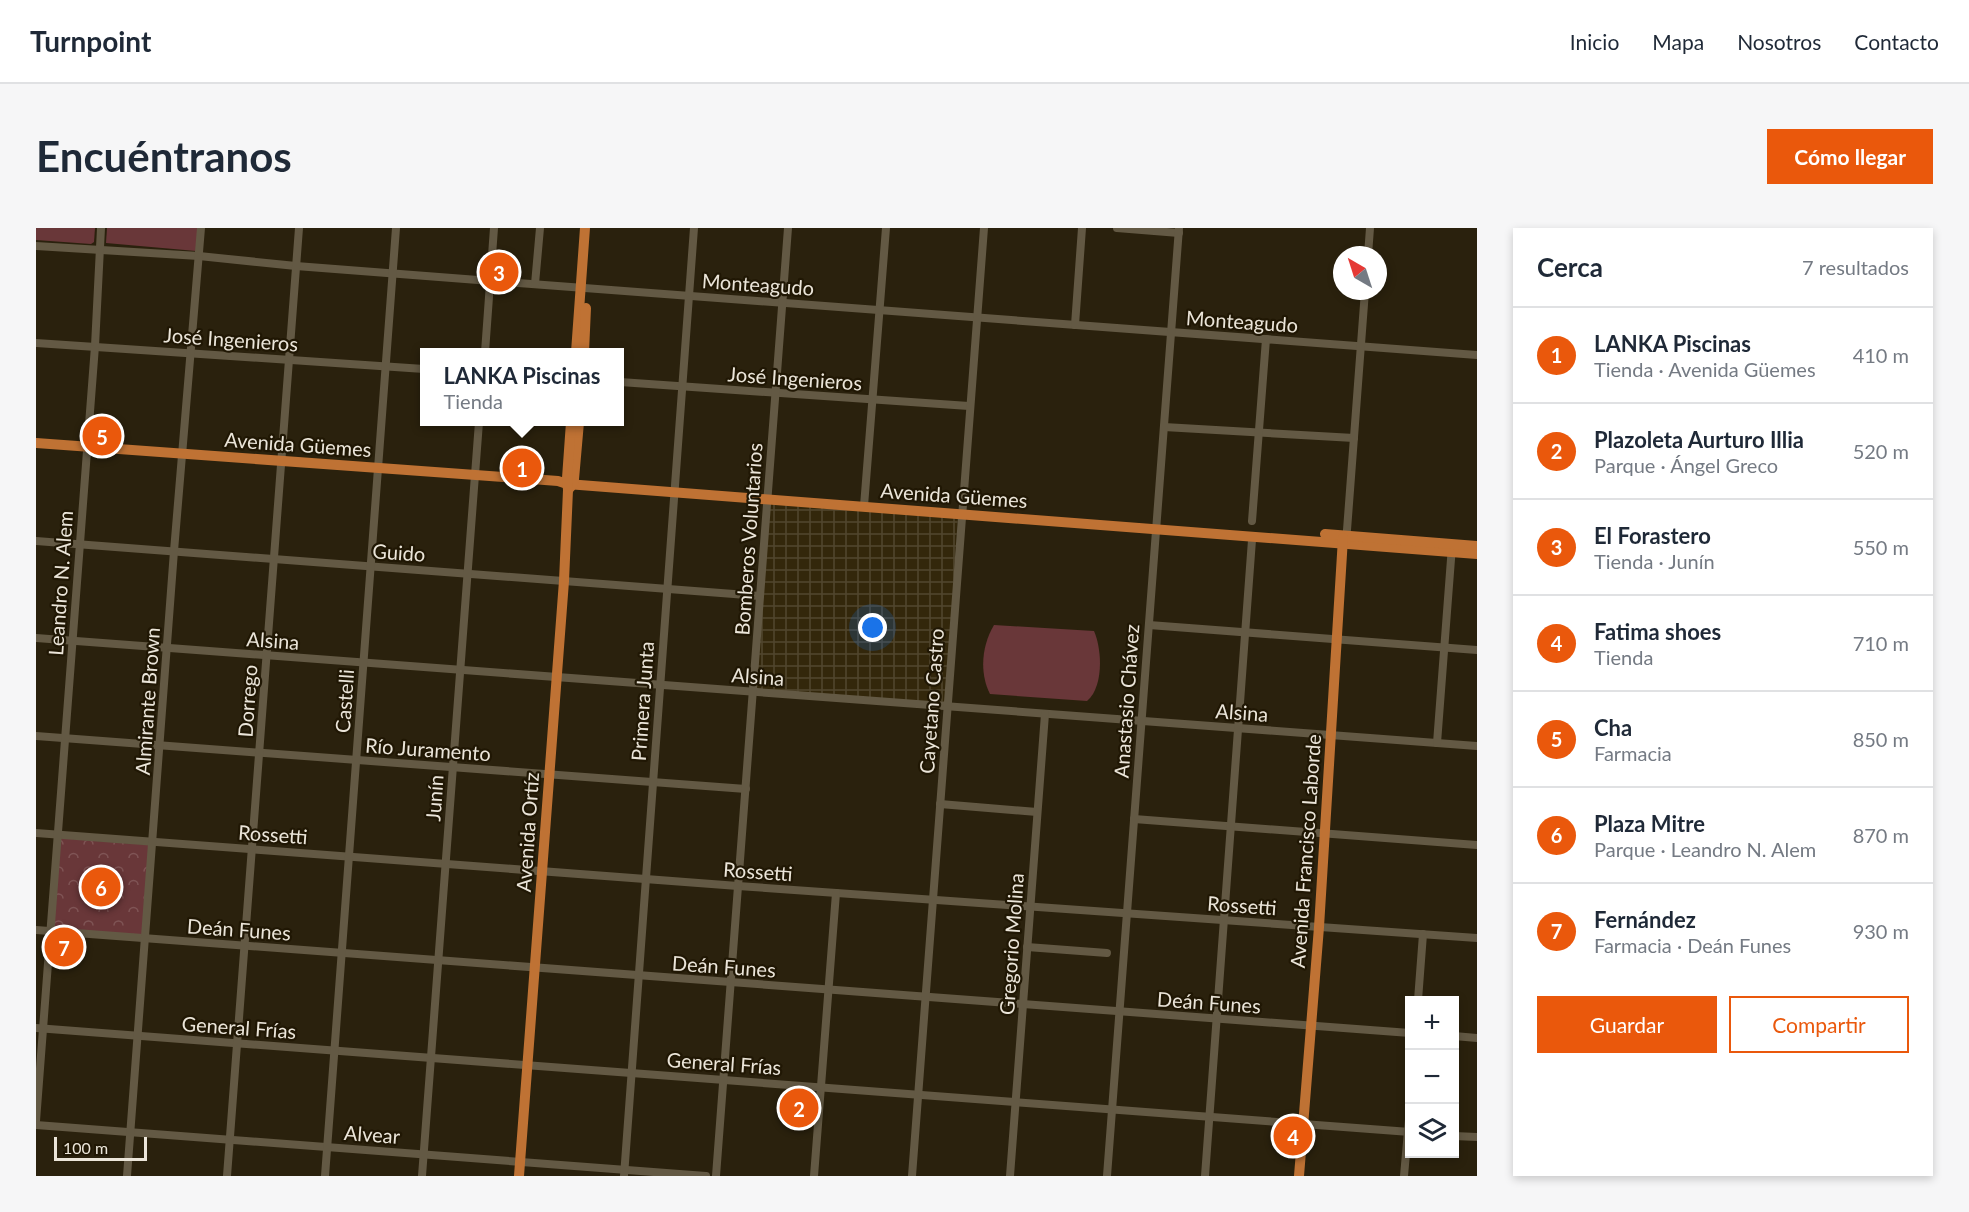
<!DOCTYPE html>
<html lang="es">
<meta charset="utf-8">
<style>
:root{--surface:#fff;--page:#f6f6f7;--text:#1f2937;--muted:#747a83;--line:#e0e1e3;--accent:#ea580c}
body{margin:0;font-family:Lato,sans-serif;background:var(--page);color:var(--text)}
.controls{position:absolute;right:18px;bottom:18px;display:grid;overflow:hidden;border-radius:0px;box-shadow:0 3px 9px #0003}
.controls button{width:54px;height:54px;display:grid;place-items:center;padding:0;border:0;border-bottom:2px solid var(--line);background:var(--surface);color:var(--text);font:30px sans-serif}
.compass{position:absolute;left:1297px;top:18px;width:54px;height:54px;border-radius:50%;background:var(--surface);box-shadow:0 3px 9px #0003;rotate:321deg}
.scale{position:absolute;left:18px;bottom:15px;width:93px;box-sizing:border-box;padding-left:6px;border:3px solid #ebe5d9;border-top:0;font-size:16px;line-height:21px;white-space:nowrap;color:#ebe5d9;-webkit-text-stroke:4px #201704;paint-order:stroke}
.you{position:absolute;left:837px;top:400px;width:21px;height:21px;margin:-15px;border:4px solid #fff;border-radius:50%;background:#1a73e8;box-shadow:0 0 0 9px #1a73e833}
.badge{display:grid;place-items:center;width:39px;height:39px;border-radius:50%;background:var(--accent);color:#fff;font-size:20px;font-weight:700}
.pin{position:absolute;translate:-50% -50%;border:3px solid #fff;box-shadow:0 2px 6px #0006}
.popup{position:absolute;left:384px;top:120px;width:204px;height:78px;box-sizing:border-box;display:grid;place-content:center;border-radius:0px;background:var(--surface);filter:drop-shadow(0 2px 4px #0005);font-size:20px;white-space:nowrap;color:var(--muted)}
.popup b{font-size:22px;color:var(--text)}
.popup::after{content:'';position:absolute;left:50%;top:100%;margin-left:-12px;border:12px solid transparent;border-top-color:var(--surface)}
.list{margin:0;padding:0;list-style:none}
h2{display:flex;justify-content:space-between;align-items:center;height:78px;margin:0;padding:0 24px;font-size:26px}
h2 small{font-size:20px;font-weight:400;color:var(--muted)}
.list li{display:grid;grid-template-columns:39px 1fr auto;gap:18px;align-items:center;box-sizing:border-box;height:96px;padding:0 24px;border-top:2px solid var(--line)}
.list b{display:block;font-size:22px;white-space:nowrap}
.list p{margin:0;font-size:20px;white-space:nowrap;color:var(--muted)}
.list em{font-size:20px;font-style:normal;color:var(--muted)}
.actions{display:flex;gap:12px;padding:18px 24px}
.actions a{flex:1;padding:14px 0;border:2px solid var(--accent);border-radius:0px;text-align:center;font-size:21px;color:var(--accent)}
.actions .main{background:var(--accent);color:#fff}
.icon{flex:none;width:33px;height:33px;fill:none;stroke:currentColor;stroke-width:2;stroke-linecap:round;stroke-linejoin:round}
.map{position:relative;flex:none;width:1441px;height:948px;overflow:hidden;border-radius:0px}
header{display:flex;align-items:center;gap:36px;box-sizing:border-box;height:84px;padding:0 30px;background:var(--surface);border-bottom:2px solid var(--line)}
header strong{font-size:28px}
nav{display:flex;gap:33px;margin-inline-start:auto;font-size:21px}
.intro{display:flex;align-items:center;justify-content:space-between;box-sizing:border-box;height:144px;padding:0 36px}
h1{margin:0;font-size:42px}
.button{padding:15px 27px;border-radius:0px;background:var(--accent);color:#fff;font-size:21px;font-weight:700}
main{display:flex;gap:36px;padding:0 36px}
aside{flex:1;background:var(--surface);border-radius:0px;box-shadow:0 3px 9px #0003}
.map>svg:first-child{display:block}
</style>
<header>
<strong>Turnpoint</strong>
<nav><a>Inicio</a><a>Mapa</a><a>Nosotros</a><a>Contacto</a></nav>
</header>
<div class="intro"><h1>Encuéntranos</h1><a class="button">Cómo llegar</a></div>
<main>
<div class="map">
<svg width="1441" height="948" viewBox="0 0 1441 948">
<defs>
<pattern id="industrial-grid" width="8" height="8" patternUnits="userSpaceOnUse" patternTransform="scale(1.5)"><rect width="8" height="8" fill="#33270b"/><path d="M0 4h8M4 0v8" fill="none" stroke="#51462e"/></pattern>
<pattern id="park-crowns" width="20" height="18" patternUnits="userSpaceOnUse" patternTransform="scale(1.5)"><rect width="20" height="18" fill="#693739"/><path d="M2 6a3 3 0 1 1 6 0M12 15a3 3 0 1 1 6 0" fill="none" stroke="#7f5455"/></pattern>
</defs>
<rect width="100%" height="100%" fill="#2a210d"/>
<path fill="url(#industrial-grid)" d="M734,275L922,288L909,477L720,462Z"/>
<g fill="url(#park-crowns)">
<path d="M22,610L115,617L109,710L15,702Z"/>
<path d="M753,867L772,869L775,872L773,891L752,889Z"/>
</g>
<g fill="#693739">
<path d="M0,0H59L58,14L55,16L0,12Z"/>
<path d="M71,0H162L160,23L70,15Z"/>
<path d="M958,397L1058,403C1066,421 1068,459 1051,473L954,466C943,444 946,417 958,397Z"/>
</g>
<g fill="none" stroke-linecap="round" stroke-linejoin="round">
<g stroke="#635944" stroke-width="8">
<path d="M1081,0L1143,5"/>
<path d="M0,18L163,28L260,38L455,53L1441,127"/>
<path d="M1332,27L1334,0"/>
<path d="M499,56L504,0"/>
<path d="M1039,97L1046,0"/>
<path d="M0,115L388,141"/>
<path d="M449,124L458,0"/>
<path d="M584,154L933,178"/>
<path d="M1128,199L1318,210"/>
<path d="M828,278L850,0"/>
<path d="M1216,293L1230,111"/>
<path d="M1311,302L1329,63"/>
<path d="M0,313L724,368"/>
<path d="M1113,397L1441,422"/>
<path d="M0,410L1441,518"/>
<path d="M0,508L710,561"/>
<path d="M1401,515L1416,318"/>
<path d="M904,576L1001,584"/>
<path d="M1098,591L1441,617"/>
<path d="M0,605L702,658L1441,710"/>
<path d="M0,702L1374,805"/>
<path d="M991,719L1071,725"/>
<path d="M1382,772L1387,706"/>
<path d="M0,800L1374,904"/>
<path d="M1418,808L1441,810"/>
<path d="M0,893L59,118L65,0"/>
<path d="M0,897L670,948"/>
<path d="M1418,908L1441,909"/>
<path d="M91,948L138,323L165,0"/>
<path d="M191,948L263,0"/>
<path d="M289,948L360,0"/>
<path d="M386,948L443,194"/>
<path d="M588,948L658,0"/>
<path d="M680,948L752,0"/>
<path d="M778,948L800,665"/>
<path d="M876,948L948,0"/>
<path d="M974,948L1009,486"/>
<path d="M1071,948L1143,0"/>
<path d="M1169,948L1216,312"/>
<path d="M1368,948L1374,880"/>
</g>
<g stroke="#bf7234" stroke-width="10">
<path d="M540,124L549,0"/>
<path d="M548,124L550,80"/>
<path d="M0,215L522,253L531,256L1441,326"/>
<path d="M532,262L537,256L538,251L543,194"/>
<path d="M1289,306L1441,318"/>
<path d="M483,948L528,353L532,262L531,250L535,194"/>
<path d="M1263,948L1283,699L1307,310"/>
</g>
</g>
<g text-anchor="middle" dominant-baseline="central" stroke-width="4.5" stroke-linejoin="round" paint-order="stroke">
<g font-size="20" fill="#ebe5d9" stroke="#201704">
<text transform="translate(722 56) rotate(4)">Monteagudo</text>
<text transform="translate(1206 93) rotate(4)">Monteagudo</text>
<text transform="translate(195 111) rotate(4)">José Ingenieros</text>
<text transform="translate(759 150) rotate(4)">José Ingenieros</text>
<text transform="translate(262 216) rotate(4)">Avenida Güemes</text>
<text transform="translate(918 267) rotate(4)">Avenida Güemes</text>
<text transform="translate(712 311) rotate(-86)">Bomberos Voluntarios</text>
<text transform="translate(363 324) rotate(4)">Guido</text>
<text transform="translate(24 355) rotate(-86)">Leandro N. Alem</text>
<text transform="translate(237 412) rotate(4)">Alsina</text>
<text transform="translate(722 448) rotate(4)">Alsina</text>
<text transform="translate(111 473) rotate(-86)">Almirante Brown</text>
<text transform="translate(211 473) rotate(-86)">Dorrego</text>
<text transform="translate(308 473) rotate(-86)">Castelli</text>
<text transform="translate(606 473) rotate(-86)">Primera Junta</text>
<text transform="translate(895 473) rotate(-86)">Cayetano Castro</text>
<text transform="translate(1090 473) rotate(-86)">Anastasio Chávez</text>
<text transform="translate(1206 484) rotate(4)">Alsina</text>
<text transform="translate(392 521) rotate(4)">Río Juramento</text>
<text transform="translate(398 570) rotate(-86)">Junín</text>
<text transform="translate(491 604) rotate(-86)">Avenida Ortíz</text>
<text transform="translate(237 606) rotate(4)">Rossetti</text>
<text transform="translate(1269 623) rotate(-86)">Avenida Francisco Laborde</text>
<text transform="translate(722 643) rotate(4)">Rossetti</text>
<text transform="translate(1206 677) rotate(4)">Rossetti</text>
<text transform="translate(203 701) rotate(4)">Deán Funes</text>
<text transform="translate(975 716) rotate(-86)">Gregorio Molina</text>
<text transform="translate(688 738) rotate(4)">Deán Funes</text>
<text transform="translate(1173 774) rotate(4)">Deán Funes</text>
<text transform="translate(203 799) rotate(4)">General Frías</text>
<text transform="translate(688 835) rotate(4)">General Frías</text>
<text transform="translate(336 906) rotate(4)">Alvear</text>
</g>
</g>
</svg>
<div class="controls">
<button>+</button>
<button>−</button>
<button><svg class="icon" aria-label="layers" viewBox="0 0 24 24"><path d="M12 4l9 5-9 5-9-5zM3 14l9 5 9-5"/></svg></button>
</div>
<svg class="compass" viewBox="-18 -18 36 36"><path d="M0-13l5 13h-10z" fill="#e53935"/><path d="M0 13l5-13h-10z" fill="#747a83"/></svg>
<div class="scale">100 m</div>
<div class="you"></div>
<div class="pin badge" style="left:486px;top:240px">1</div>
<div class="popup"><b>LANKA Piscinas</b>Tienda</div>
<div class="pin badge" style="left:763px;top:880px">2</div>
<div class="pin badge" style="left:463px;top:44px">3</div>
<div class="pin badge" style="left:1257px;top:908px">4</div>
<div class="pin badge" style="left:66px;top:208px">5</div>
<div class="pin badge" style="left:65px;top:659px">6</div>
<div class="pin badge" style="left:28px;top:719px">7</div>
</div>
<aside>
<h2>Cerca<small>7 resultados</small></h2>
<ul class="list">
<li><span class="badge">1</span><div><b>LANKA Piscinas</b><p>Tienda · Avenida Güemes</p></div><em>410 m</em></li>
<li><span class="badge">2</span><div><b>Plazoleta Aurturo Illia</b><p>Parque · Ángel Greco</p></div><em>520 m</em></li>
<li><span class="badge">3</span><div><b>El Forastero</b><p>Tienda · Junín</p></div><em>550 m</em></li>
<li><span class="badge">4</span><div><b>Fatima shoes</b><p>Tienda</p></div><em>710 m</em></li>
<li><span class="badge">5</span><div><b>Cha</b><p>Farmacia</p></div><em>850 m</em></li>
<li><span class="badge">6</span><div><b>Plaza Mitre</b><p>Parque · Leandro N. Alem</p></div><em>870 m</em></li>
<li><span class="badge">7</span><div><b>Fernández</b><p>Farmacia · Deán Funes</p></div><em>930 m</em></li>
</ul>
<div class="actions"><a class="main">Guardar</a><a>Compartir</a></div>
</aside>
</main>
